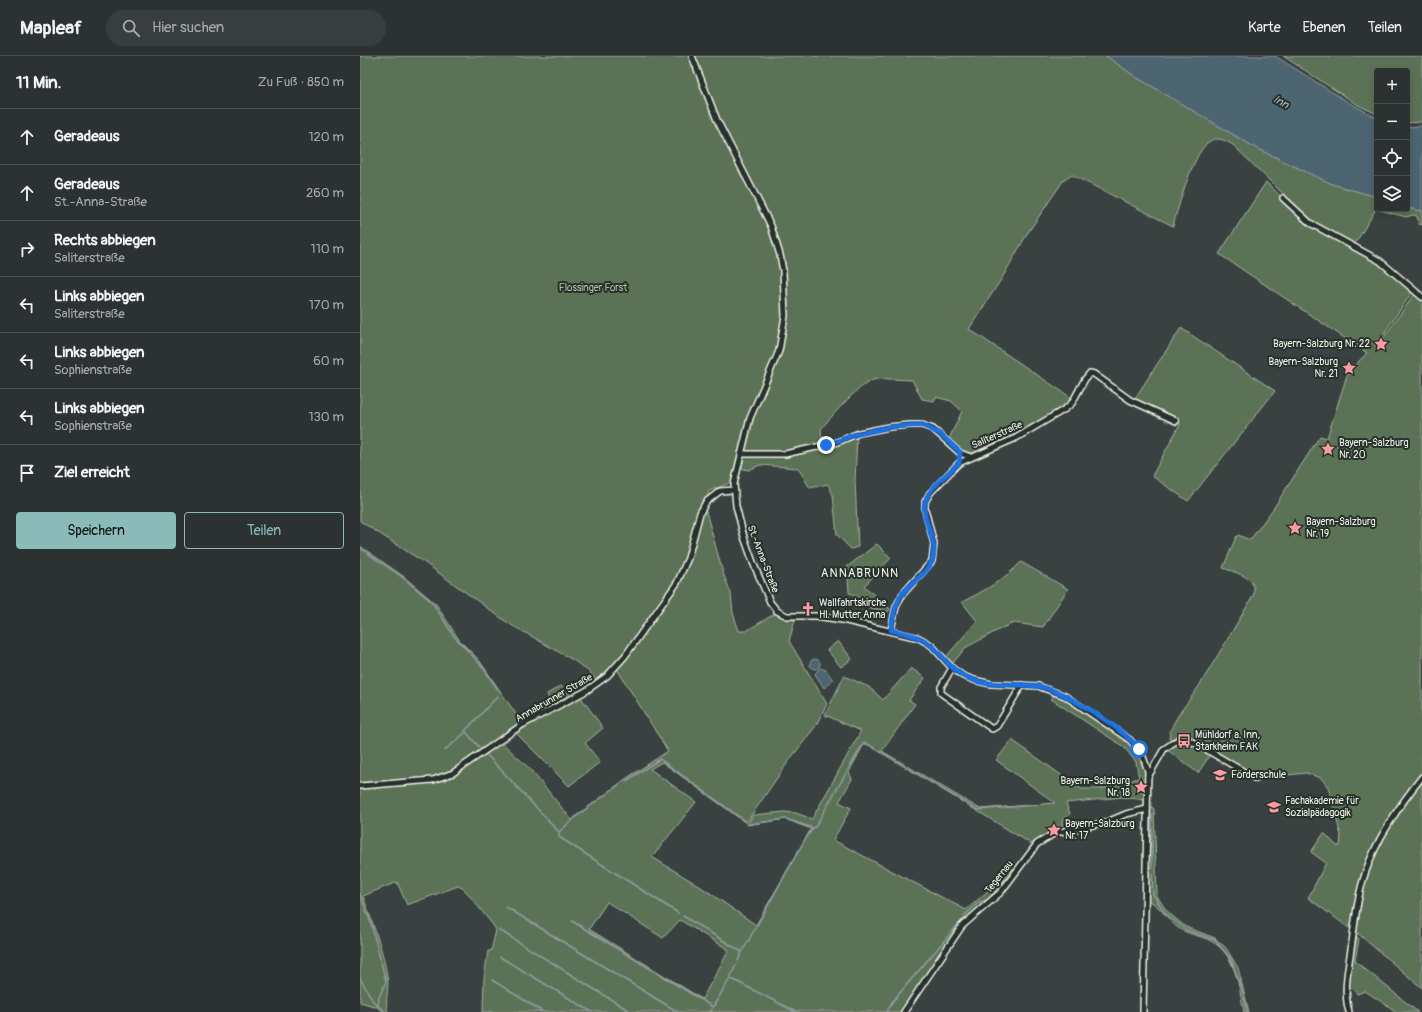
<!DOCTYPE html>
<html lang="de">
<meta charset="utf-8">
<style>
:root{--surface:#2c3231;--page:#383e3d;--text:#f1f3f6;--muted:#a6aaab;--line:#484d4d;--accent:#8bbbb9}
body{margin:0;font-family:Pangolin,sans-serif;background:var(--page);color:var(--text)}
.controls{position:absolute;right:12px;top:12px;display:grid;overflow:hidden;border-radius:4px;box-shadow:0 2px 6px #0003}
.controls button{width:36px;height:36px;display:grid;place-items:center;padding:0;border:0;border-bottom:1px solid var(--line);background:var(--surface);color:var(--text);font:20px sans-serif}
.stop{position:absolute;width:12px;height:12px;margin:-9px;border:3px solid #1a73e8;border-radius:50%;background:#fff}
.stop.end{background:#1a73e8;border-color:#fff;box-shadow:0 1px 4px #0008}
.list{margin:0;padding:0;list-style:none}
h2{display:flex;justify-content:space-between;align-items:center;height:52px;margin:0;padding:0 16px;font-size:17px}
h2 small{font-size:13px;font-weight:400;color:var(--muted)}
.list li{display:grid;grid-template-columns:26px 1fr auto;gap:12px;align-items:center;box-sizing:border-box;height:56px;padding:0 16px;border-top:1px solid var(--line)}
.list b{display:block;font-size:15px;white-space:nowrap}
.list p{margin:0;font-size:13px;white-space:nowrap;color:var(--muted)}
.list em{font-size:13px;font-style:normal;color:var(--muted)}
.actions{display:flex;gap:8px;padding:12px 16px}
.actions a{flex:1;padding:9px 0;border:1px solid var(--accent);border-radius:4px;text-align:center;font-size:14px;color:var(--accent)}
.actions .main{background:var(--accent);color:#111}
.icon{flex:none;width:22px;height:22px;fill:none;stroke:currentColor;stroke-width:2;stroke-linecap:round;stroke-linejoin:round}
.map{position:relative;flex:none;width:1062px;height:956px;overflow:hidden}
header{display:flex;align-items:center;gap:24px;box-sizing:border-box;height:56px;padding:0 20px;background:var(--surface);border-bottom:1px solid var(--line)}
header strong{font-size:19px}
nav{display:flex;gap:22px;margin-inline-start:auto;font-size:14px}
.search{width:280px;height:36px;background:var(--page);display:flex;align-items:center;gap:10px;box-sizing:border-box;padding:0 14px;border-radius:22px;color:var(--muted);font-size:15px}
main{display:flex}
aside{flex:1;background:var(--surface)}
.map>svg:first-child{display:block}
</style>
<header>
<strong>Mapleaf</strong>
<div class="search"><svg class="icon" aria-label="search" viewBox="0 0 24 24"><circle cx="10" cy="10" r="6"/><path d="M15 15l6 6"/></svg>Hier suchen</div>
<nav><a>Karte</a><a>Ebenen</a><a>Teilen</a></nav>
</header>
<main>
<aside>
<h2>11 Min.<small>Zu Fuß · 850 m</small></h2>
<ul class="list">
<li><svg class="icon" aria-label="ahead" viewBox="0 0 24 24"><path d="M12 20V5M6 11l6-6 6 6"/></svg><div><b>Geradeaus</b></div><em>120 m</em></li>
<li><svg class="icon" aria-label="ahead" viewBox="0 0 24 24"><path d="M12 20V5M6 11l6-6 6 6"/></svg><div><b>Geradeaus</b><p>St.-Anna-Straße</p></div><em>260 m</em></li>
<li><svg class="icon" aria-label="right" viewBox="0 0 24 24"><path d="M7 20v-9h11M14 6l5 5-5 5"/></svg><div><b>Rechts abbiegen</b><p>Saliterstraße</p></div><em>110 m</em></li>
<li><svg class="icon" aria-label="left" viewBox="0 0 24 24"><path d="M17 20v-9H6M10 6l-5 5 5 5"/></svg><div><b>Links abbiegen</b><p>Saliterstraße</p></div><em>170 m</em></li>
<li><svg class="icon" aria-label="left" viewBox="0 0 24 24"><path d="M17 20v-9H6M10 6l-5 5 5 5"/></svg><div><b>Links abbiegen</b><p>Sophienstraße</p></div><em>60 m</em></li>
<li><svg class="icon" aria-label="left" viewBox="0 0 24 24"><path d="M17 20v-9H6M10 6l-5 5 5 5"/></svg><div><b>Links abbiegen</b><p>Sophienstraße</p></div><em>130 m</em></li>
<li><svg class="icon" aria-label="arrive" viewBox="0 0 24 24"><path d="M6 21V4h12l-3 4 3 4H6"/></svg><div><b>Ziel erreicht</b></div></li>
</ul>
<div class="actions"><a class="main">Speichern</a><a>Teilen</a></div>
</aside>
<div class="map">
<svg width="1062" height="956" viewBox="0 0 1062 956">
<rect width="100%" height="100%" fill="#3a4241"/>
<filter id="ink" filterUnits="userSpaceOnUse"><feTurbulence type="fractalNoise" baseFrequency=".025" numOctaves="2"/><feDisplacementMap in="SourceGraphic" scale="8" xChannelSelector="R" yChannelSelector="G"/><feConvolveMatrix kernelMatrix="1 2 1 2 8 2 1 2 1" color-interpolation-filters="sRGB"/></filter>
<g filter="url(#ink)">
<g fill="#5b7257" stroke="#a8b2a0" fill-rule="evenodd">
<path d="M0,0H746L776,21L896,92L972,128L1017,141V153H1047V152L1062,155V169L1059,168L1057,160L1053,159L1046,161L1016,153L995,188L955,169L873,89C866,85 859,81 852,84C834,91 818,152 813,170L712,119L703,125L667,178L642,222L609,273L713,343L707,351C690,360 626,400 609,397C601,396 595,389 589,383L602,355L591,345L576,341L574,345L562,343L552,324C541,324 528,322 517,323C501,325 472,360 461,373L463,391L497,379L495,425L498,491L491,493L477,479L473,439L468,428L450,432L438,412L400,409L389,414L379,412L375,425L349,435L345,452L363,517L371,538L373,557L379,575H386L416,557L435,564L429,585L467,648L455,671L428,706L386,767L302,706L290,713L336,746L292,801L341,831L396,869L451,773L425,763L387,769L393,759L424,756L436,757L452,763L501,675L465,659L484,620L509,631L523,644L551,612L565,622L549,644L555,648L522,695L620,753L695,747L636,704L652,684L721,733H741L779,722L776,706L764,691L691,643L695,638C714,646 771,682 780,698C787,713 785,729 785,744L762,741L706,747L710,758L702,765L703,773L684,781L673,789L511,690L506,688L503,690L489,716L492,723L479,746L491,752L473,784L606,854L637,827L641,826L652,812L656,813L643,832L604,865L543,956H123L124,923L128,895H131L136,874L133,869L104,833L98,830L47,849L37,826L3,840C12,866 23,893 27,920C30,932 24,945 28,956H23L17,951L0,946V490L43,520L76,548L100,585L119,604L162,667L141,686L169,712L212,764L264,724L308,695L255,610L237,625L228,615L213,604L148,567L65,507L0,465ZM247,846L303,882L320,864L369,894L342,943L229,873Z"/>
<path d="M923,0H1062V66L1047,67V15H1017V58L998,49Z"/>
<path d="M906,126L949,168L1017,204L1053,235L1018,286L1021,285L1053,240L1055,238L1062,243V718L1045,742L1007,806L1003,816L992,874L948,842L966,807L951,796L964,777L977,790H980L981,780L968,731L961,722L946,717L909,721L892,719L833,683L822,680L809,683C811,663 828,648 839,630C857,601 875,571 893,540C899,522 877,517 863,512L876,481L878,479L890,484L913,453L960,380L967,382L988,316L1007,297L859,198Z"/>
<path d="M821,272L915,335L828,445L792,420L820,368L793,357L773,345Z"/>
<path d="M517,488L531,502L504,530L530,553L528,556L507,551L496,539L489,537L488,520L484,513Z"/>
<path d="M661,506L708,533L683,571L654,567L642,572L605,592L593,607L586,601L617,565L602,546C624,535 644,524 661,506Z"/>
<path d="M478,585L492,603L481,611L467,594Z"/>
<path d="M201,630L211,640H220L243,672L225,687L240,706L209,730L156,677L192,655V650L187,638Z"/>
<path d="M823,685L828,686L850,699L838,717L806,693L816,686Z"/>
<path d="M1062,725V932L996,876C1000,853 1002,828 1011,806C1023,777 1043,750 1062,725Z"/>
<path d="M790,750L794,753L797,840L806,854L816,863L826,871L855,882L866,892L878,912L889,956H884C879,932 876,898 851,885C840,879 828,879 817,871C809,865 796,845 788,845Z"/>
<path d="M996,880L999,883L995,905L1058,956H1037L1005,935L997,938L995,934L988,930Z"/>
</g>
<g fill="#4d6571" stroke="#909da1">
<path d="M746,0H915L988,46L1017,62V141L972,128L896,92L776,21Z"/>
<path d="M1062,70V155L1047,152V71Z"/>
<circle cx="455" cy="608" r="5"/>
<path d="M460,612L466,614L473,624L464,632L455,618Z"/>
</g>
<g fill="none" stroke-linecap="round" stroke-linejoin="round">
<g stroke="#909da1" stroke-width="1.5">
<path d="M0,492L42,521L72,546L94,580L121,609L139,635"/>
<path d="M121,693L105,675L138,640"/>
<path d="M85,694L105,677"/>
<path d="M127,699L199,776V781L318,857"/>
<path d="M266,725L300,703L385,765"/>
<path d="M792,759V812"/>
<path d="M389,768L426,763L453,772"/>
<path d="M199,776L220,757L260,728"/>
<path d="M792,818L793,838L805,857L826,874L855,884L871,903L883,937L887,956"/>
<path d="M0,838L11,867L26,926L19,941L18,950"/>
<path d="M146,851L318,956"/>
<path d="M323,860L382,896L378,905"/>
<path d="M604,860L619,846L627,844L631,840L653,814"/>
<path d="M212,865L353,951L350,956"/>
<path d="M139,874L271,956"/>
<path d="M382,896L444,785L453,772L455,771L504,686L617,754L676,749"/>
<path d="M140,901L232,956"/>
<path d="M376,909L370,922L436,956"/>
<path d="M0,922L13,945L25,956"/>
<path d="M132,924L183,956"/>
<path d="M353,951L370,922"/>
<path d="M131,955L132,956"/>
<path d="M527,956L532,946L602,864"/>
</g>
<defs>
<g id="street">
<path d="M332,0L357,64L411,170L420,199L423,215L425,260L419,295L390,362L374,428L376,450L384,481L394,509L410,546L417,555L427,560H456L482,564L559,582L571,589L592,612L603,620L614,624L631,628L678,630L705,640L770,684L782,698L788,715L783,956"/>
<path d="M923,142L950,167L1020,205L1062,241"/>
<path d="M381,398H425L475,387L499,377L529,371L550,369H562L573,373L600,397L611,401"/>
<path d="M531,574L536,551L542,539L572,505L574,488L565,453V446L570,437L599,407L656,382L705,353L712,347L725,323L730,317L734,318L770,344L816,365"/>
<path d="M592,612L581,631V637L632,673L637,670L662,629"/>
<path d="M788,721L804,693L819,683H826L837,688L896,723"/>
<path d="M0,730L73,724L93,717L162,669L226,635L247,620L265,600L317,527L328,502L340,457L346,446L360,435L374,434"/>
<path d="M544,956L602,870L641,836L677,788L695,777L747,766L766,758L787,753"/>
<path d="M989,956C983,935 988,914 991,893C995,867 997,840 1006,815C1016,784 1041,747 1062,721"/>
</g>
</defs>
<use href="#street" stroke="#f4f1e8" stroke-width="8"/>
<use href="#street" stroke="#26332d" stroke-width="5"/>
</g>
</g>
<g fill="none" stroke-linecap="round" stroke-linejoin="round" filter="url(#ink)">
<path stroke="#1a73e8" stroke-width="5" d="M466,389L494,379L529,371L562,369L580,378L600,396L599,407C588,418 570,430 565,446C560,465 580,484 572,505C567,518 552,526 543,537C535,547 533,562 531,574C543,577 558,579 568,587C582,597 588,612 604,620C626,632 652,627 676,630C703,633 762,672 779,693"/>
</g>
<defs>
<symbol id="sight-bare" viewBox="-9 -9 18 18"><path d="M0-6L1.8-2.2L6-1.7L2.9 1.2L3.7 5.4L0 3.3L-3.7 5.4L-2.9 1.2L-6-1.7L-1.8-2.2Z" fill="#ff9aa2" stroke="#26332d" stroke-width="2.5" paint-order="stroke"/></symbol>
<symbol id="church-bare" viewBox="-9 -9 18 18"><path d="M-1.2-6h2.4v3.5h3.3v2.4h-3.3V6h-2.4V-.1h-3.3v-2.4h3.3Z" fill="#ff9aa2" stroke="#26332d" stroke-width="2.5" paint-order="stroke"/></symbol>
<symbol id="bus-bare" viewBox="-9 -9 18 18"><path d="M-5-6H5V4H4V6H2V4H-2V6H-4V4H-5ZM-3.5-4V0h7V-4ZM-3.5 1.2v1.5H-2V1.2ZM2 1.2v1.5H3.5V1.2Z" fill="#ff9aa2" stroke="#26332d" stroke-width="2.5" paint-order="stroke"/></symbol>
<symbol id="school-bare" viewBox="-9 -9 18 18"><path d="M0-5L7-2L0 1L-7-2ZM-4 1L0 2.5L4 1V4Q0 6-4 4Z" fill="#ff9aa2" stroke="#26332d" stroke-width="2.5" paint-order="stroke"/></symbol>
</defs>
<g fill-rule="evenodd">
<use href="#sight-bare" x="1011" y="278" width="20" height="20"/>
<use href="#sight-bare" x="979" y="302" width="20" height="20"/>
<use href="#sight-bare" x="958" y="383" width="20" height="20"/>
<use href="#sight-bare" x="925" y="462" width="20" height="20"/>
<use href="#church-bare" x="438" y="543" width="20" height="20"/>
<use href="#bus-bare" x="814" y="675" width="20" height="20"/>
<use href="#school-bare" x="850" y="709" width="20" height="20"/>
<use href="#sight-bare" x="771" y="721" width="20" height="20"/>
<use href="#school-bare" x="904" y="741" width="20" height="20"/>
<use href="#sight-bare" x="684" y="764" width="20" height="20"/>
</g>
<g text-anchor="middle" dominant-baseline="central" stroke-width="4" stroke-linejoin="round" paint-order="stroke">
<g font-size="10" fill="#b7beae" stroke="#26332d">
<text x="233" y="232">Flossinger Forst</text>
</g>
<g font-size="10" fill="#f4f1e8" stroke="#26332d" text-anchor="start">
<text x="1010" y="288" text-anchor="end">Bayern-Salzburg Nr. 22</text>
<text x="978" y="306" text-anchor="end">Bayern-Salzburg<tspan x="978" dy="12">Nr. 21</tspan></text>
<text x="979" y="387">Bayern-Salzburg<tspan x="979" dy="12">Nr. 20</tspan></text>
<text x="946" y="466">Bayern-Salzburg<tspan x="946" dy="12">Nr. 19</tspan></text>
<text x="459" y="547">Wallfahrtskirche<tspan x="459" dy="12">Hl. Mutter Anna</tspan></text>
<text x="835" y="679">Mühldorf a. Inn,<tspan x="835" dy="12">Starkheim FAK</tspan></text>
<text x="871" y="719">Förderschule</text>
<text x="770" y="725" text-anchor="end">Bayern-Salzburg<tspan x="770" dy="12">Nr. 18</tspan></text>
<text x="925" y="745">Fachakademie für<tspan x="925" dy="12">Sozialpädagogik</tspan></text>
<text x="705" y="768">Bayern-Salzburg<tspan x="705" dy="12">Nr. 17</tspan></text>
</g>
<g font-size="10" fill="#f4f1e8" stroke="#26332d">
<text transform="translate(637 379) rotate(-24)">Saliterstraße</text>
<text transform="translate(403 503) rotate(69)">St.-Anna-Straße</text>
<text transform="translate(194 642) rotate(-30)">Annabrunner Straße</text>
<text transform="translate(639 821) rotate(-52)">Tegernau</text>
</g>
<g font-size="11" font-style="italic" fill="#b1b9b8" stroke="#26332d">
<text transform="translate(921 46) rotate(29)">Inn</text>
</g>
<g font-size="12" letter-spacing="1" fill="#f4f1e8" stroke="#26332d">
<text x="500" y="517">ANNABRUNN</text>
</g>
</g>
</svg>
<div class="controls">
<button>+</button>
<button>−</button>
<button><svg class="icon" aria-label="locate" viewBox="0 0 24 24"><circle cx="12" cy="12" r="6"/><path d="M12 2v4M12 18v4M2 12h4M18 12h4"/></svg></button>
<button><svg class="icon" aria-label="layers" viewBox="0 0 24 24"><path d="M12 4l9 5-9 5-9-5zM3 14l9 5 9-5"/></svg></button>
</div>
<div class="stop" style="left:779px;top:693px"></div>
<div class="stop end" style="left:466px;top:389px"></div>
</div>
</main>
